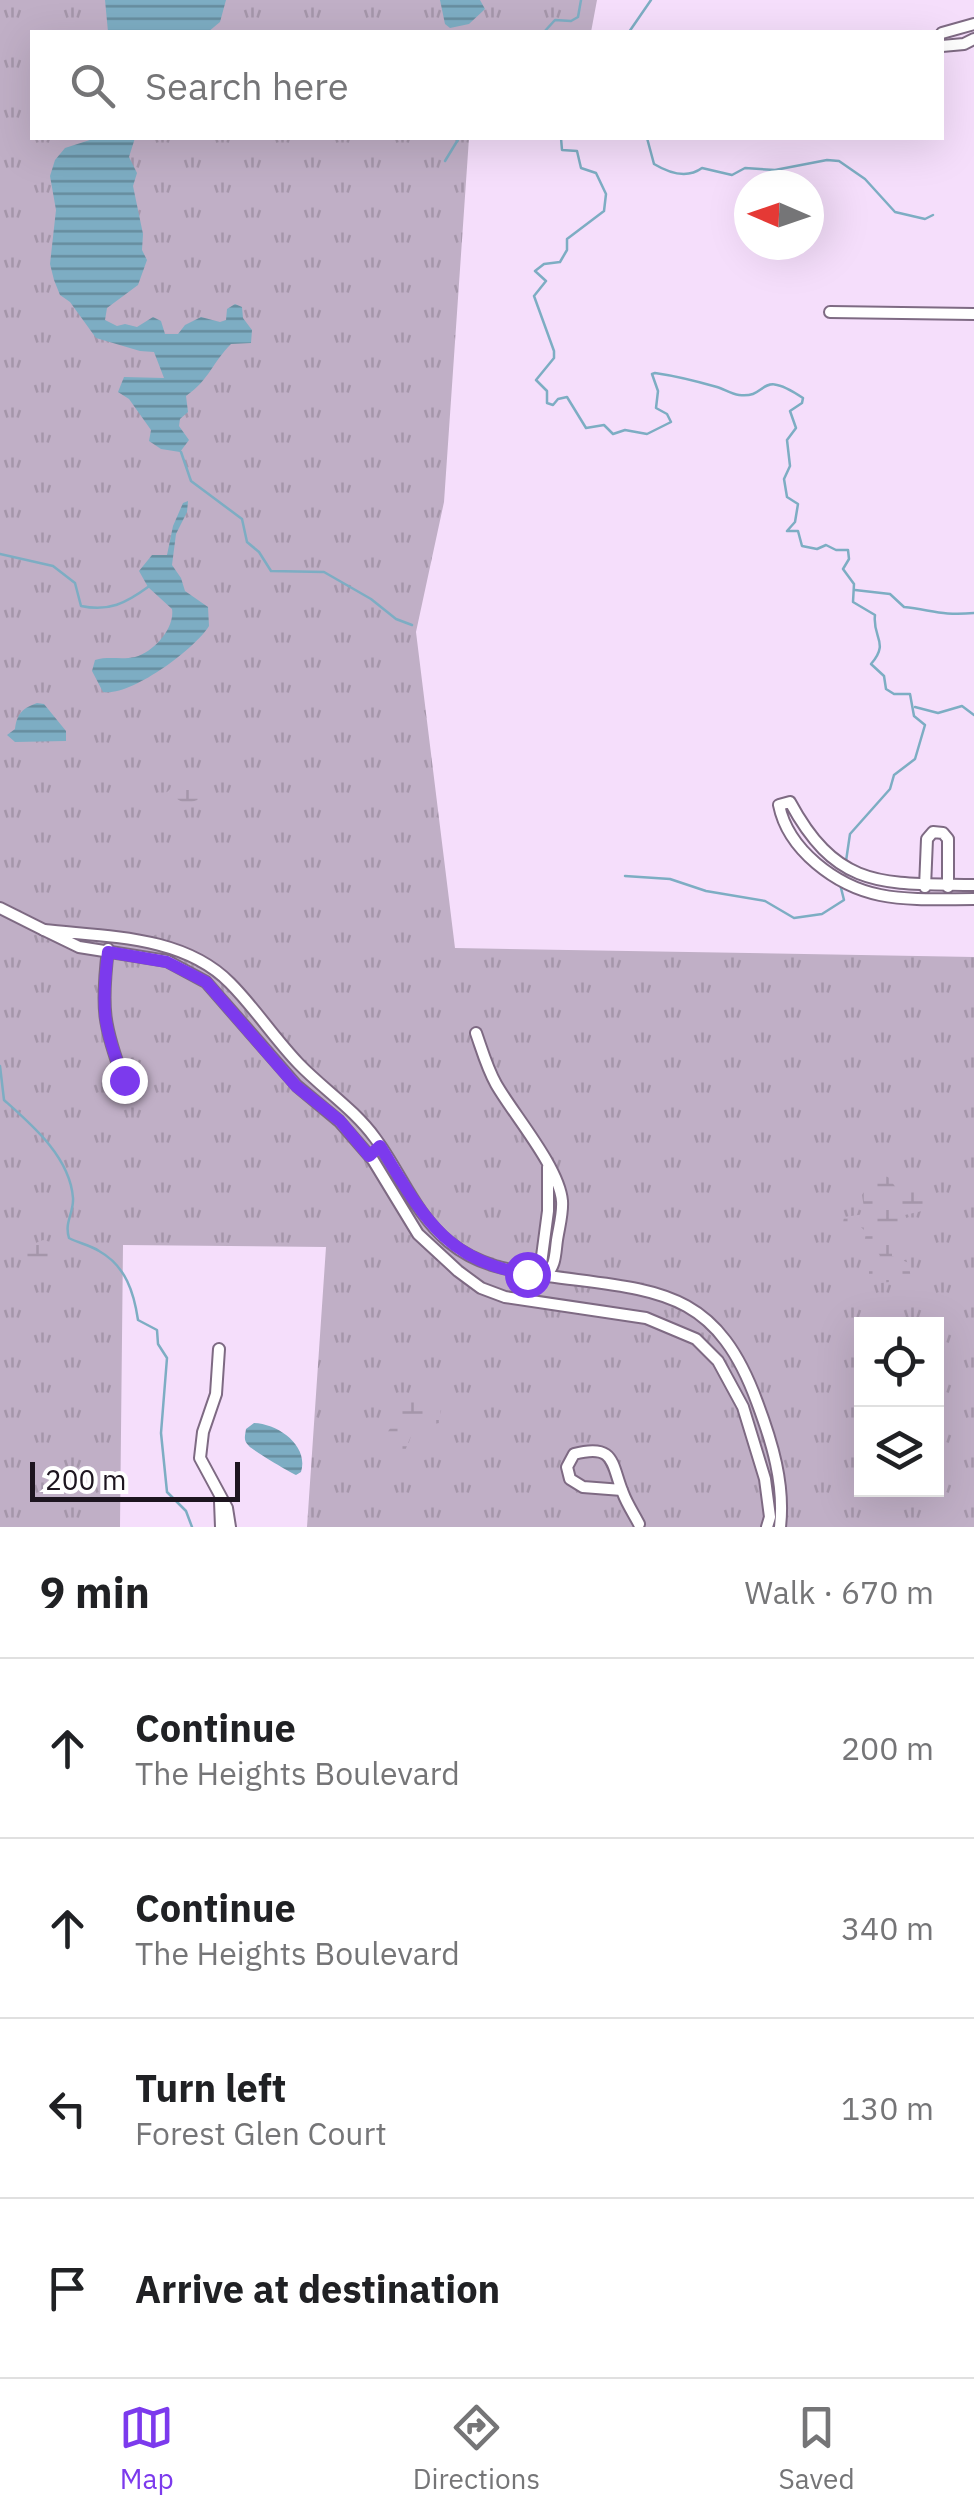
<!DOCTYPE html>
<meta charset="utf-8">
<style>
:root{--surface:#fff;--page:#f6f6f6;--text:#202124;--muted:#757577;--line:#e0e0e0;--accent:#7c3aed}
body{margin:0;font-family:"IBM Plex Sans",sans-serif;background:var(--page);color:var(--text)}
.controls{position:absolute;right:30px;bottom:30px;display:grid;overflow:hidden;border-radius:0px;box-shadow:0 10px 40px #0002}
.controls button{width:90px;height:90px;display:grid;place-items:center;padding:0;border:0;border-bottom:2px solid var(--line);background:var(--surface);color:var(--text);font:50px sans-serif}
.compass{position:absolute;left:734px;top:170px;width:90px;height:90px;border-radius:50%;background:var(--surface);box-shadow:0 10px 40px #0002;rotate:272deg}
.scale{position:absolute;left:30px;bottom:25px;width:210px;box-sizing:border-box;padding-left:10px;border:5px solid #1d151f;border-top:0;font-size:28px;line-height:35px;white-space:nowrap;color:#1d151f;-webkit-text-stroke:8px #fff;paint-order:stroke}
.stop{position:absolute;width:30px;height:30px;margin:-22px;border:8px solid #7c3aed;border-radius:50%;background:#fff}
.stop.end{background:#7c3aed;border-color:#fff;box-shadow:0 2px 10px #0008}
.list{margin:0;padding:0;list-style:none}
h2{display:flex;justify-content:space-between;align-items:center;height:130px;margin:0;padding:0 40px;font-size:42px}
h2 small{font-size:32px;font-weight:400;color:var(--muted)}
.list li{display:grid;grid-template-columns:65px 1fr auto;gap:30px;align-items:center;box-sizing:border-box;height:180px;padding:0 40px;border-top:2px solid var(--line)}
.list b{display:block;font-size:38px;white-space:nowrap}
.list p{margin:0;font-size:32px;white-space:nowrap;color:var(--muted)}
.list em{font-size:32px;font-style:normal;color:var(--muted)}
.icon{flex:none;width:55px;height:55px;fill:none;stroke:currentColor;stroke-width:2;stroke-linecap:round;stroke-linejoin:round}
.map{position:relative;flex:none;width:974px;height:1527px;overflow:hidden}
.search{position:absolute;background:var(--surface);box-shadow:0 10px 40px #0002;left:30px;right:30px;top:30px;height:110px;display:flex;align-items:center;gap:25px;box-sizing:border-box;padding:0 35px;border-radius:0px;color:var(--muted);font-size:38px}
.sheet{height:850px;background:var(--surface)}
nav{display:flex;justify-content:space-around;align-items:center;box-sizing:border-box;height:140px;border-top:2px solid var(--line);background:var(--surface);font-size:28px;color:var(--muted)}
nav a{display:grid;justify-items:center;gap:5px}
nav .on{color:var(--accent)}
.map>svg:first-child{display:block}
</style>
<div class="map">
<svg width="974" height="1527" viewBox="0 0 974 1527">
<defs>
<pattern id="grass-tufts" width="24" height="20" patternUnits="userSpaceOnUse" patternTransform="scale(2.5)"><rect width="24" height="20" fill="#c0afc6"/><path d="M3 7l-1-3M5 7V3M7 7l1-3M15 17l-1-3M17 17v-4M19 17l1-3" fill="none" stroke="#a596aa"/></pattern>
<pattern id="wetland-marsh" width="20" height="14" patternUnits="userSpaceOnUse" patternTransform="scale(2.5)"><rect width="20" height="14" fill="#c0afc6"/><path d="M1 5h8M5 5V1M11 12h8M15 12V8" fill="none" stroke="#a596aa"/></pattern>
<pattern id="water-rules" width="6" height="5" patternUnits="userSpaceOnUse" patternTransform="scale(2.5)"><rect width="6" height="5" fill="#7dadc3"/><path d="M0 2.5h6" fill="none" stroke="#668c9e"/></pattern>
</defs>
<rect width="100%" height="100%" fill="#f5defb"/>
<path fill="url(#grass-tufts)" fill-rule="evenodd" d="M0,0H597L591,32H32V138H469L444,502L416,632L455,948L974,957V1527H307L326,1247L123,1245L120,1527H0ZM862,1324H936V1490H862Z"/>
<g fill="url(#wetland-marsh)">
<path d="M189,777L211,795L186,804L166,793L182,778Z"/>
<path d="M871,1174L888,1177L900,1193L921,1191L926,1200L922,1211L905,1215L892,1228V1256L909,1263L911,1282L906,1289L890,1282L878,1283L869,1276V1269L880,1256L878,1252L864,1246L866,1232L862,1228L845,1227L843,1223L844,1217L865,1214L862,1195L865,1190L866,1175Z"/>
<path d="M43,1240L62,1245L69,1253L61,1261L25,1257V1248Z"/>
<path d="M419,1385L427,1399L441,1408L439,1423C411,1429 413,1430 403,1457L398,1456L385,1436Z"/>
</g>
<g fill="url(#water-rules)">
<path d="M105,0H226L220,22L208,32H108Z"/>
<path d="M440,0H480L485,9L469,24L450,28L445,24Z"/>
<path d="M96,138H135L129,157L137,173L133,186L143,234L142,250L147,260L138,285L107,308L105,320L117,326L125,324L137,327L153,317L161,321L165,334H178L185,325L201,317L220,322L226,320L227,309L235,304L242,307L243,318L252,330L251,343L231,344C212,363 210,379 186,396L188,412L180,419L179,426L189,440L180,452L161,449L149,441L151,430L129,399L118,392L124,377L164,378L154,352L140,351L96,338L70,302L60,295L54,280L50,264L56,210L50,176L55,160L65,148Z"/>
<path d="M188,501L187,512L176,534L172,565L181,578L185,591L208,607L209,626C194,650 130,697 103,692L92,671L95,660C108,656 122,660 135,657C154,652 175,628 172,609L148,587L139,571L152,555H167L173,526L183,503Z"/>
<path d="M37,703L44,704L66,731V741L15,742L7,735L15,729C17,713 23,708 37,703Z"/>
<path d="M254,1423C279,1424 309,1446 301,1472L296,1475C291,1473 252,1450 249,1446C243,1440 245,1437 246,1429Z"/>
</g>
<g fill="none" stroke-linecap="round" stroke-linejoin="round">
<g stroke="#7dadc3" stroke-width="2.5">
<path d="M544,32L555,20L571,21L578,17L581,0"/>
<path d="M629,32L651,0"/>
<path d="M561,138L562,150L577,151L581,168L596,173L606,194L604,211L567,239V250L560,262L544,264L535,271L546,281L534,296L554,351V358L536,380L547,391V403L553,405L558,399L567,397L586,428L604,425L613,434L625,430L647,434L671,422L667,414L656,408L658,391L652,374L655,373C676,376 696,381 717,387C724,389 731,394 739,395C770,399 757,367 803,398L802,403L790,411L796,428L787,440L790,466L784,479L787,497L798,504L795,522L787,531H798L802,546L817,549L826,545L836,550H848L849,559L843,569L854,584L853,602L875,615C872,638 890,642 871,664L884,676L886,689L894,694H910L914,716L925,725L915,759L894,775L890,789L850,834L846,861"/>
<path d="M647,138L654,164C669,173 687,179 702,168L732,175L745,168L775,170L827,160L839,161L865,179L895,212L925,219L933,215"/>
<path d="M445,161L459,138"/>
<path d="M181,452L191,481L242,519L247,542L259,552L271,571L324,572L371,599L396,619L412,625"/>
<path d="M0,554L53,566L75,583L81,606C109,612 126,603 148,587"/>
<path d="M855,590L890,594L904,607C932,610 942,616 974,613"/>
<path d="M915,707L938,713L962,706L974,715"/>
<path d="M625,876L670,879L706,891L765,901L794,918L822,914L844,900L840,884"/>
<path d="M0,1066L4,1100C32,1125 70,1157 73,1198C74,1213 64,1222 69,1238C78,1243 90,1245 99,1251C126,1266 134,1293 138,1320L157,1330L158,1344L167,1358L161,1433L167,1492L186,1511L192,1527"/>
</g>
<defs>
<g id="minor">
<path d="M942,33L974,24"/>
<path d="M942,46L964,44L974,39"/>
<path d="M830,312L974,314"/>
<path d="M974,885C884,883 838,891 790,802L779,805C788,850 836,886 880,895C910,901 943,899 974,899"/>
<path d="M925,887L927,839L933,832L943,833L948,839V887"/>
<path d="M0,908L44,930"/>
<path d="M108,949C101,1008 103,1025 124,1081"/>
<path d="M476,1033C482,1050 487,1068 496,1084C513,1114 559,1167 562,1201C563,1213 559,1227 557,1240C555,1254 556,1266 545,1276L541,1264L548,1211V1167"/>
<path d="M219,1349L216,1394L203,1432L200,1458L227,1508L230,1527"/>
<path d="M622,1490L583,1487L570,1479L567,1467L574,1454C616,1443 611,1464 623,1493C627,1504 634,1514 639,1524"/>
<path d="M220,1501L221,1527"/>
<path d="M767,1527L770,1517L765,1479L743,1407L718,1361L696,1339L646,1318L505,1297L481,1288L458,1271L418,1234L373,1160L339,1121L297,1086L206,982L167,961L79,947L44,930C106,937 183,935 230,983C255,1008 274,1038 299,1064C323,1089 354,1109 375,1138C401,1173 415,1214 449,1242C478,1266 511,1271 548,1276C656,1291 715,1287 757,1402C772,1442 785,1484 780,1527"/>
</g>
</defs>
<use href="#minor" stroke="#7e6a83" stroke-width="14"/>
<use href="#minor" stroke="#fff" stroke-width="10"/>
</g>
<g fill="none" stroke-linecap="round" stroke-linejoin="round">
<path stroke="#7c3aed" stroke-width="12" d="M124,1080C103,1026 101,1010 108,952L167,962L206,982L296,1086L340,1121L369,1156L380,1146C421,1212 443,1261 527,1274"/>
</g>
</svg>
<div class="controls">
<button><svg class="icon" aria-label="locate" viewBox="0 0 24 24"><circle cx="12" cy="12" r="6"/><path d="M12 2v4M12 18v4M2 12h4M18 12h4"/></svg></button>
<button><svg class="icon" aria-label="layers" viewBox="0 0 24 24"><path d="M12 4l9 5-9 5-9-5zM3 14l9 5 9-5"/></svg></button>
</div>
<svg class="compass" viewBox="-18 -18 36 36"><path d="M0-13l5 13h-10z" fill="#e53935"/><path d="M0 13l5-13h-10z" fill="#757577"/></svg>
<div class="scale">200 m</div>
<div class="stop" style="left:527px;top:1274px"></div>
<div class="stop end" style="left:124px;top:1080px"></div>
<div class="search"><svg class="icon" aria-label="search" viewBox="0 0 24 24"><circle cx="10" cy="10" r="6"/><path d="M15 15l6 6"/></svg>Search here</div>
</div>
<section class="sheet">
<h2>9 min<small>Walk · 670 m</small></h2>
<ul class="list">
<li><svg class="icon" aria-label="ahead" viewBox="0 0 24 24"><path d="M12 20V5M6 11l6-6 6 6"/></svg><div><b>Continue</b><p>The Heights Boulevard</p></div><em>200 m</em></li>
<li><svg class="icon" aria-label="ahead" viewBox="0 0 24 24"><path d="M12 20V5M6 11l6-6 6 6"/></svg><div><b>Continue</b><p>The Heights Boulevard</p></div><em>340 m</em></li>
<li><svg class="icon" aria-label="left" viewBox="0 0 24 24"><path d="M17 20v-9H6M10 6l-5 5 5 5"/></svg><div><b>Turn left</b><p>Forest Glen Court</p></div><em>130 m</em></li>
<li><svg class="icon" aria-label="arrive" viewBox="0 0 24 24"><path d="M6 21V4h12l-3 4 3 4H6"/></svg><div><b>Arrive at destination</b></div></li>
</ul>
</section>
<nav>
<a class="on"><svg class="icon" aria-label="map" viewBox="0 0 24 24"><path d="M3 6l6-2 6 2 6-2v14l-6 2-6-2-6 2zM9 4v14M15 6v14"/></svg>Map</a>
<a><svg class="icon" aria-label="directions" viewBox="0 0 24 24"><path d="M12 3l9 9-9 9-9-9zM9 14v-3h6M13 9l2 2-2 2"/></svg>Directions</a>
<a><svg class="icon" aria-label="saved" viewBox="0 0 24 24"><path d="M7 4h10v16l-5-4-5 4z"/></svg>Saved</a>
</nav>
